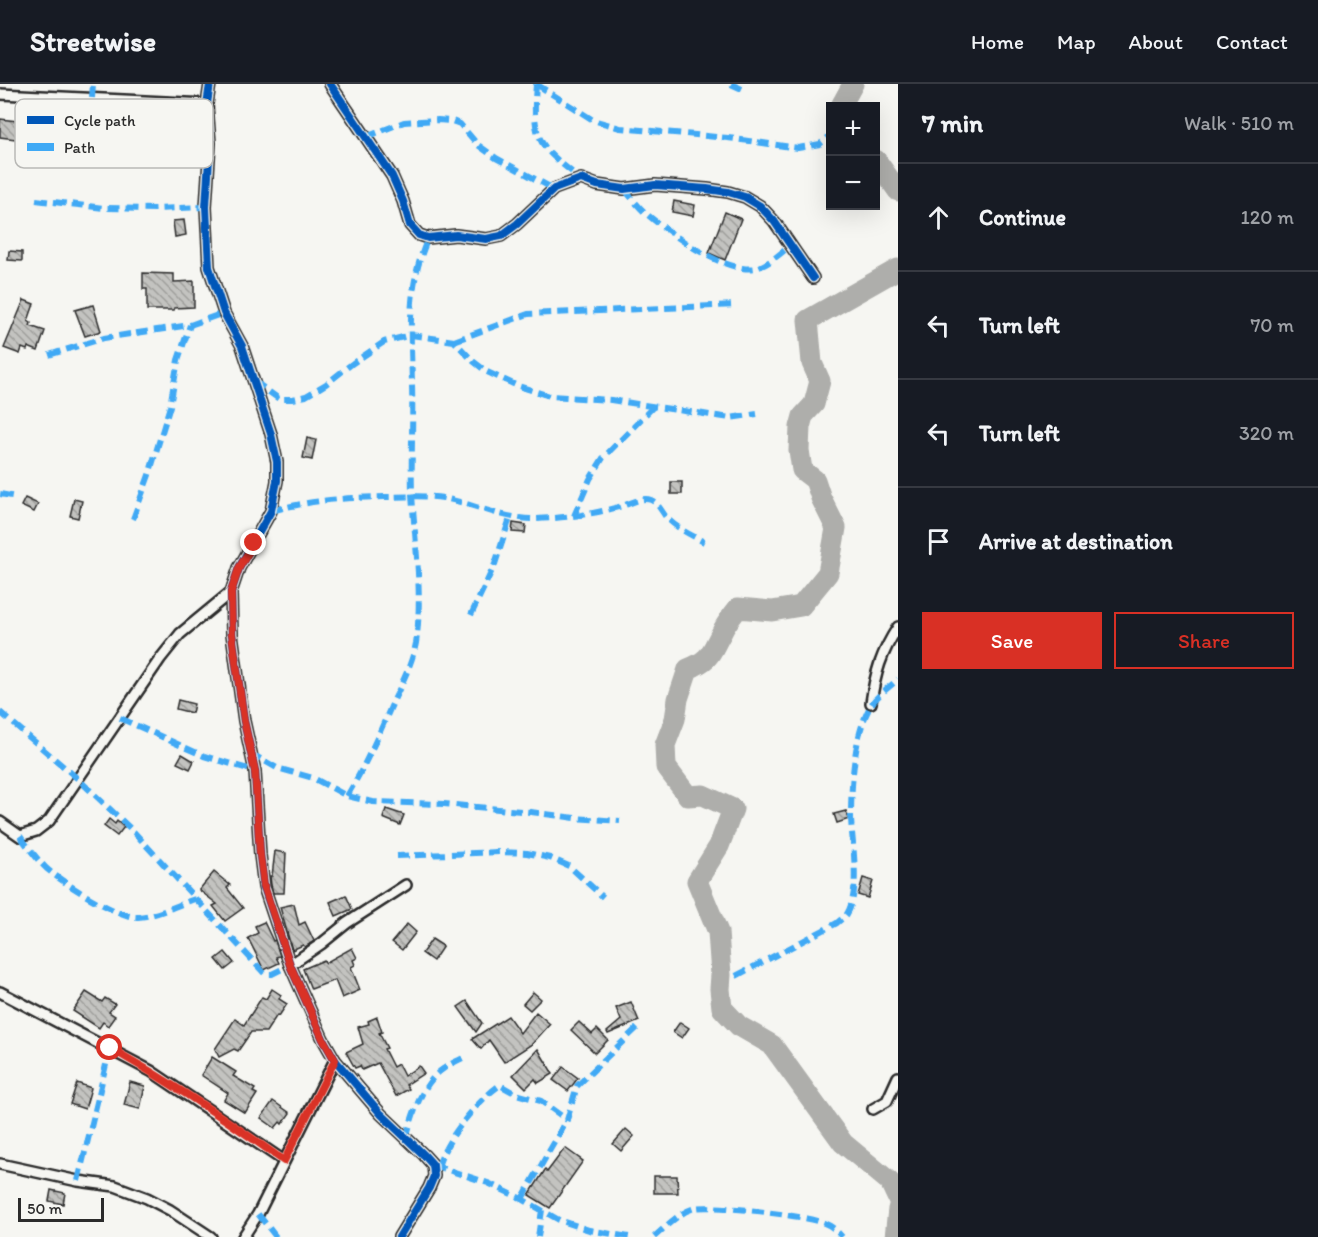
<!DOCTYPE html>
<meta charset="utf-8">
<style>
:root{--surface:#171b24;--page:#20242c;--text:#f1f3f6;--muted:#9ea1a6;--line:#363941;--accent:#d93025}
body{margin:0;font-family:Itim,sans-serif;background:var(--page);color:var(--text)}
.controls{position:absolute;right:18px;top:18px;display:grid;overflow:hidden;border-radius:0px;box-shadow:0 6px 24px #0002}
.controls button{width:54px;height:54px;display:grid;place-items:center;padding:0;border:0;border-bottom:2px solid var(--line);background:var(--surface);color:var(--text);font:30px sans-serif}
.scale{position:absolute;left:18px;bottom:15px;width:86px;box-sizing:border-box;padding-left:6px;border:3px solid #2b2b2b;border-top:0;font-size:16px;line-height:21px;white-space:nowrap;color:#2b2b2b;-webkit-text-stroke:4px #f6f6f2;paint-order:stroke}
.stop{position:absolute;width:18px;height:18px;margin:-14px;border:4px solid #d93025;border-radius:50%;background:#fff}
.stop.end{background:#d93025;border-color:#fff;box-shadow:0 2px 6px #0008}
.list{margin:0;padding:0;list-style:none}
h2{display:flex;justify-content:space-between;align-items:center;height:78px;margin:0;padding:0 24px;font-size:26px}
h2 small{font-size:20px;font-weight:400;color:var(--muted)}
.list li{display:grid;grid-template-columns:39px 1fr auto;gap:18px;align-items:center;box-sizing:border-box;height:108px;padding:0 24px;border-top:2px solid var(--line)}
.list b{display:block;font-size:22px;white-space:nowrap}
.list em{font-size:20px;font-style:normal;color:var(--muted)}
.actions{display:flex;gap:12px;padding:18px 24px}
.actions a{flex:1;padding:14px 0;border:2px solid var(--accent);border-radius:0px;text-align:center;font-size:21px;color:var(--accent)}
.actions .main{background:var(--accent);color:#fff}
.icon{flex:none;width:33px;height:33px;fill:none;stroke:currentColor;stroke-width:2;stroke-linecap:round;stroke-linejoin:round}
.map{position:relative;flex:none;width:898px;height:1153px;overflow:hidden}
header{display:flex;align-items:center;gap:36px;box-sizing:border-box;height:84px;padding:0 30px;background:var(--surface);border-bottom:2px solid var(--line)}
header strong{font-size:28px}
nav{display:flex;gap:33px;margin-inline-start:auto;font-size:21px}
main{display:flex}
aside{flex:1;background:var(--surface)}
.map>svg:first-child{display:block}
</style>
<header>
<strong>Streetwise</strong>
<nav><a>Home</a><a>Map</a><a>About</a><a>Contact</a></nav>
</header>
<main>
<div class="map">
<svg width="898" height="1153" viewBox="0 0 898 1153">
<defs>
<pattern id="building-back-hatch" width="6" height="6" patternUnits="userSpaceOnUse" patternTransform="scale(1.5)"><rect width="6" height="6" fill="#c3c3c0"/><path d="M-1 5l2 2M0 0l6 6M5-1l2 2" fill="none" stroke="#9f9f9c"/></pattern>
</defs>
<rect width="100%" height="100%" fill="#f6f6f2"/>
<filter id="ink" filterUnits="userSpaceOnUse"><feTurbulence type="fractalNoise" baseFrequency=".0167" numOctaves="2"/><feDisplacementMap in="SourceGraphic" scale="12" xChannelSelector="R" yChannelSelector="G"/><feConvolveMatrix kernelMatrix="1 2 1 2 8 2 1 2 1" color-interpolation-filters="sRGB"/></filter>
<g filter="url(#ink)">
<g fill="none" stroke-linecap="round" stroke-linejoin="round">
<g stroke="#aeaeab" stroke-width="21">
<path d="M841,22L853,0"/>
<path d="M876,76L898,107"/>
<path d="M898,185L808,236L812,279L820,297L814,320L803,332L800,343L799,366L802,386L815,396L821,414L836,444L828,489L801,522L772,527L738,524C733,531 726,539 722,548C710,569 712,575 688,585L678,615L675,635L665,661L666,683L688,712L703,711L733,725L719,762L697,797L718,848L721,891L720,905L722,924L739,942L772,961L843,1059L890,1098L898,1115"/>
<path d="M895,1153L898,1125"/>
</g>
</g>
<g fill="url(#building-back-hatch)" stroke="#2b2b2b" stroke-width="1.5">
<path d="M0,35L26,38L24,56L0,53Z"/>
<path d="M674,117L695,121L693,132L672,128Z"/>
<path d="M725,128L741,135L725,176L709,169Z"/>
<path d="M184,136L186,151L175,153L173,137Z"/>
<path d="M9,167L22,168V177L8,176Z"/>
<path d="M143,189L174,190V198L194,197V223L174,224V226H147V205H143Z"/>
<path d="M24,216L34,220L28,237L31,239L30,242L45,247L38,267L28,263L27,266L22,264L20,270L4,264Z"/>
<path d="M93,221L101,247L85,252L75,226Z"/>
<path d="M307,354L316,356L312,376L303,374Z"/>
<rect x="671" y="398" width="11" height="12"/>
<path d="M25,414L38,420L34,428L21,422Z"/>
<path d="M74,415L82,417L78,434L70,432Z"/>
<path d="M513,439L526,441L525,449L512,448Z"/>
<path d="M178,616L194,620L192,629L176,625Z"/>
<path d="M182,670L194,677L190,685L177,679Z"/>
<path d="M386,725L404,731L400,741L383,734Z"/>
<path d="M846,727L849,735L837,739L834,730Z"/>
<path d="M109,735L115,740L117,737L124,743L117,752L104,742Z"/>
<path d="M275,767L286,769L284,809H273L271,801L270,792H272Z"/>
<path d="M214,788L230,801L227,804L243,824L225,837L213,822L217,820L199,806Z"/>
<path d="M863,794L873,797L868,814L858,811Z"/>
<path d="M346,811L352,825L336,832L330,818Z"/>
<path d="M294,820L299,841L305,838L314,857L305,863L303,861L292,866L280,823Z"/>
<path d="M264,838L273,857L275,856L280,872L276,873L279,879L264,886L248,854L258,849L255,842Z"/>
<path d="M407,840L416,848L402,866L392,858Z"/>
<path d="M432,855L443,862L433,877L422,869Z"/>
<path d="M352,864L357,874L353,876L355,881L351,883L360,906L342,914L335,896L311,905L303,885L324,876L325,879Z"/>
<path d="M225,868L234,879L225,886L216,875Z"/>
<path d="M272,905L281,911L279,915L287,920L279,932L277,931L266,948H251L238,967L234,965L219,973L215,965L235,935L244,941L262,913L266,915Z"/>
<path d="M86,908L102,918L105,914L115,920L109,928L115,932L108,942L103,938L99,944L73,927Z"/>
<path d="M533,908L541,915L530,926L523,920Z"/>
<path d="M467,917L482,939L476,948L458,923Z"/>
<path d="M631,918L639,937L608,950L607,948L621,936L616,924Z"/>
<path d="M536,928L550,940L532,960L504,978L489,956L481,965L472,955L508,932L520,949Z"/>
<path d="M377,933L382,948L379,949L387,964L384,965L393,983L398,980L404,992L419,982L424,989L406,1001L409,1005L396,1012L378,979L362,986L360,982L355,984L346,968L363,960L358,943L369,940L368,937Z"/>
<path d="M579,938L592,950L597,945L608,956L595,969L571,946Z"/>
<path d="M680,938L689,944L682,954L673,948Z"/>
<path d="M538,965L553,990L538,999L535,995L526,1004L513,991Z"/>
<path d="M212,973L236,988L233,992L255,1005L253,1008L257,1010L245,1029L224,1016L228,1009L201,991Z"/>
<path d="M563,983L578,994L568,1007L553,996Z"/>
<path d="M130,998L145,1002L140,1025L124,1021Z"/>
<path d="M77,999L91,1004L85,1025L70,1020Z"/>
<path d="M273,1017L290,1029L282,1040L280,1038L275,1044L261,1034Z"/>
<path d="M626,1045L634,1052L621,1067L613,1060Z"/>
<path d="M565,1064L583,1077L550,1124L529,1111L545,1086L547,1088Z"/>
<path d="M654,1092H677L678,1109H654Z"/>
<path d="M51,1106L65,1109L63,1120L49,1117Z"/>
</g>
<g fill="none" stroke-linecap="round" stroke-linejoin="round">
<defs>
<g id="minor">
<path d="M210,0L207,20L210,59L206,123L209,183L224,229L242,262L271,350L277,378V397L271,427L239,484L231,508L232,550L244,637L255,687L260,771L264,803L290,881L323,955L335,976L381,1030L424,1071L433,1081L434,1092L429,1104L399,1153"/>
<path d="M330,0L392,92L403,117L410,141L419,151L428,154L456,151L486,155L501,152L517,140L554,105L581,95L597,101L624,105L655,101L707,105L728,108L745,113L760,122L774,137L813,194"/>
<path d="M0,10L207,20"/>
<path d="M871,619C875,590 881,569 898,543"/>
<path d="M0,738L20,752L36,747L49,737L160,575L180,550L231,508"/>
<path d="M290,881L321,860L347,839L406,801"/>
<path d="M0,908L151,987L284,1077"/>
<path d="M873,1025L887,1017L898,993"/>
<path d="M0,1080L78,1097L115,1102L147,1114L170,1126L211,1153"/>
<path d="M243,1153L258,1130L335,976"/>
</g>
</defs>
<use href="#minor" stroke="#2b2b2b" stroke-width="14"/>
<use href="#minor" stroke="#f6f6f2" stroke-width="9"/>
<g stroke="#3fa9f5" stroke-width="6" stroke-dasharray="12 6" stroke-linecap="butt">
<path d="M536,0L593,36L620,44L728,54L798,64L820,60L830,52"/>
<path d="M536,0C532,56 537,61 581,95"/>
<path d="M731,0L744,6"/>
<path d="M92,14L93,0"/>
<path d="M366,53L404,38L438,36L452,37L460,40L478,61L496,74L554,105"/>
<path d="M624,105C632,114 640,125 649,132C672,151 726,190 756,184C768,181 781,169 791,161"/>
<path d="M36,116L104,124L155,125L206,123"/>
<path d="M454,257L528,230L735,221"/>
<path d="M49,271L104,254L190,241L224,229"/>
<path d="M254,297L279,315H293L306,312L326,300L353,279L384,258L411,251L454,257L473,277L487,288L518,302L550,312L611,316L730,334L757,330"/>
<path d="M0,410L17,413"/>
<path d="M271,427C312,416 342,414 384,413C403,413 423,411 443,414C474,420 502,435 535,435C566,434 596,430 625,421C633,418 643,413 651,416C658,419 662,428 666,433C676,444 691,451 704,458"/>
<path d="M574,432L590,395L603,374L654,322"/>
<path d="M133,435L149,391L170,322L178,276L190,241"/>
<path d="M471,531L495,480L510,434"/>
<path d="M0,628L78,695L132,746L265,890H272L290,881"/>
<path d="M120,634L204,672L255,687"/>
<path d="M250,669L277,684L313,694L347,712L373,718L444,720L531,728L575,734L620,737"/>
<path d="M347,712C365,682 379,650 393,618C402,599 412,580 416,559C423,509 415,460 412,410C411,373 413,337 412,301C411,248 406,204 428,154"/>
<path d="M20,752C28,763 36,774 46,784C60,797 120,835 138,833C157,832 177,821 195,815"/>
<path d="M397,772L500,768L527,769L550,774L569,782L603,813"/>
<path d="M736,892L837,839C840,836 845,833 847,830C861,807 852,760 851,734C851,701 854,649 871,621C877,611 890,603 898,595"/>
<path d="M406,1054C413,1031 421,1000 443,985C450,980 459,976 467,972"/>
<path d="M433,1081L488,1099L522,1115L559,1136L589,1146L629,1153"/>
<path d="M438,1084C443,1058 479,1015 500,1001L516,1010L541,1017L567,1036"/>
<path d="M78,1097L110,964"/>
<path d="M522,1115L567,1036L577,1002L641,940"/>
<path d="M258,1130L276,1153"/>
<path d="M538,1153L542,1126"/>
<path d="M654,1153C666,1143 679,1128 695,1124C711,1120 809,1132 824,1139C832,1142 837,1147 842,1153"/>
</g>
<defs>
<g id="cycleway">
<path d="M210,0L207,20L210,59L206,123L209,183L224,229L242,262L271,350L277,378V397L271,427L239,484L231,508L232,550L244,637L255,687L260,771L264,803L290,881L323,955L335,976L381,1030L424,1071L433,1081L434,1092L429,1104L399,1153"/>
<path d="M330,0L392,92L403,117L410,141L419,151L428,154L456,151L486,155L501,152L517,140L554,105L581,95L597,101L624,105L655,101L707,105L728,108L745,113L760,122L774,137L813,194"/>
</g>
</defs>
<use href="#cycleway" stroke="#f6f6f2" stroke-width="11"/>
<use href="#cycleway" stroke="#0057b8" stroke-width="8"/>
</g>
</g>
<g fill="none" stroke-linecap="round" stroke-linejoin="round" filter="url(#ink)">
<path stroke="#d93025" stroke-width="8" d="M110,964C170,998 228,1036 284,1077L335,976L323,955L290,881L264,802L260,771L255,687L244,637L232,550L231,508L239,484L254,459"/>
</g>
<rect x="15" y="15" width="198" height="69" rx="9" fill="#f6f6f2" stroke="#b9b9b6" stroke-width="1.5"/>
<rect x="27" y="32" width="27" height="8" fill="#0057b8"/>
<rect x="27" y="59" width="27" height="8" fill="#3fa9f5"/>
<g font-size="16" fill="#2b2b2b">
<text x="64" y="42">Cycle path</text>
<text x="64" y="69">Path</text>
</g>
</svg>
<div class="controls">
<button>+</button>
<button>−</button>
</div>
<div class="scale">50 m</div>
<div class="stop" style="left:110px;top:964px"></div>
<div class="stop end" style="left:254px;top:459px"></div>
</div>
<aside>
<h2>7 min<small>Walk · 510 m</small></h2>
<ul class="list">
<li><svg class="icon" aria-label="ahead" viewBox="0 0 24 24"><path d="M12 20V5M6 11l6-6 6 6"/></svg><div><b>Continue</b></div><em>120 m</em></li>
<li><svg class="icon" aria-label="left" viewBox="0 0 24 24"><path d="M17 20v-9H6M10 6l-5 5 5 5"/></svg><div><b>Turn left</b></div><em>70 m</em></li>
<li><svg class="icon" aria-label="left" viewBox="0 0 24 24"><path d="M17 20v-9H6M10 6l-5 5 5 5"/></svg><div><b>Turn left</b></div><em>320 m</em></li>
<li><svg class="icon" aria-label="arrive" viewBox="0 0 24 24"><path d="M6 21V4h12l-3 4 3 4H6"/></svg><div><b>Arrive at destination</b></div></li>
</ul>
<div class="actions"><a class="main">Save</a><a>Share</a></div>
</aside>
</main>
